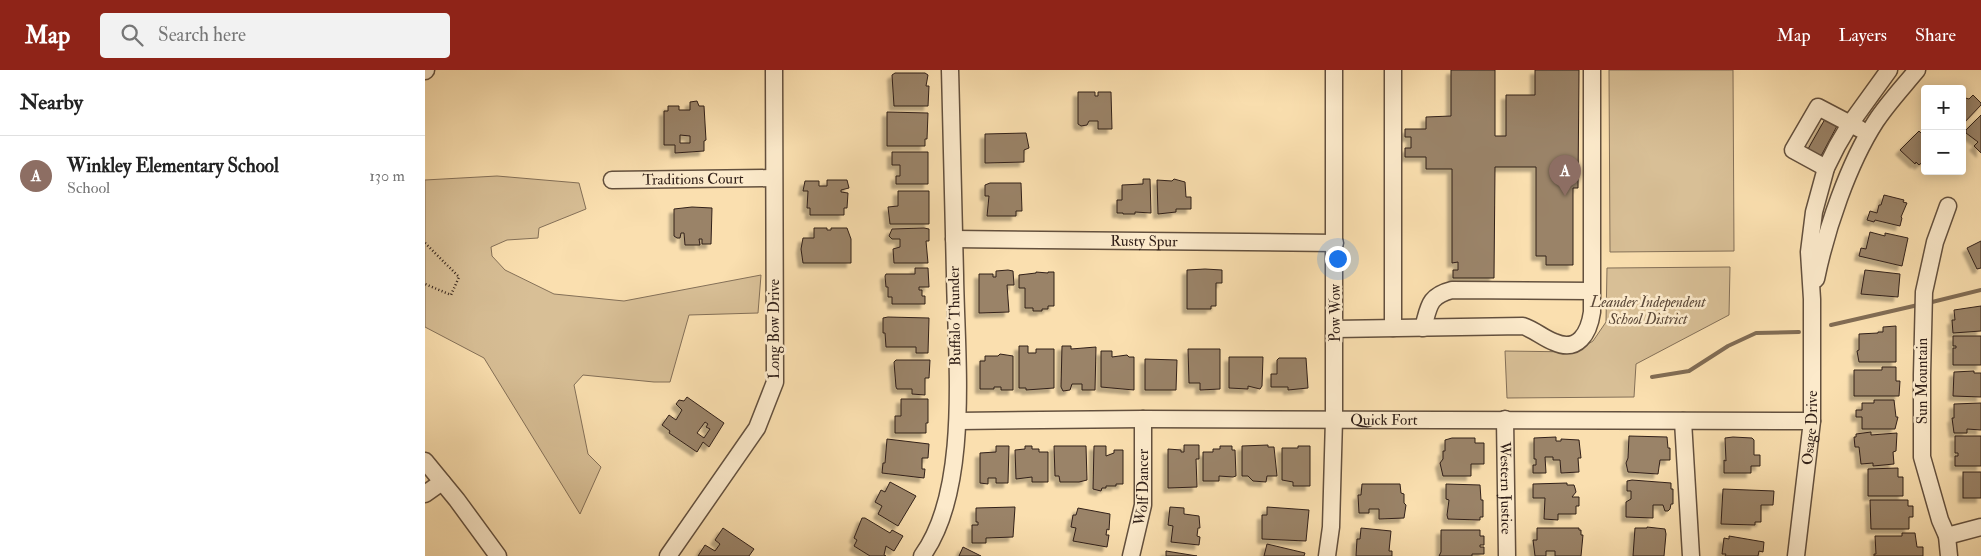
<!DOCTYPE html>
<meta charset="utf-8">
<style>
:root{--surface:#fff;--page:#f2f2f2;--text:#222;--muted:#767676;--line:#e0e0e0;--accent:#8f2418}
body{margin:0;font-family:"IM FELL Double Pica",serif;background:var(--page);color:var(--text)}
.controls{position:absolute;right:15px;top:15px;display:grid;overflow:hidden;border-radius:5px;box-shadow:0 2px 12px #0003}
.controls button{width:45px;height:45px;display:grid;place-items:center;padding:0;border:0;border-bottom:1px solid var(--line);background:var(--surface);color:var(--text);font:25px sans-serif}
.you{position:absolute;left:912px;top:188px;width:18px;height:18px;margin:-12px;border:4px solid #fff;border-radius:50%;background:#1a73e8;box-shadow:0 0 0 8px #1a73e833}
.badge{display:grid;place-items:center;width:32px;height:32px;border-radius:50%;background:var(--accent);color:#fff;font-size:16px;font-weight:700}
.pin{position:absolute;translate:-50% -41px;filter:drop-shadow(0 1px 2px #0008)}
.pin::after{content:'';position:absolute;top:26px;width:18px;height:15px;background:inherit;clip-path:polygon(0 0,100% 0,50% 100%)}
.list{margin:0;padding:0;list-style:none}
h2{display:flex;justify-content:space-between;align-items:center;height:65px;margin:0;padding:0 20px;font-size:21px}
h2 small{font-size:16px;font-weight:400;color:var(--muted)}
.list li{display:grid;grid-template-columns:32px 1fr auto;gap:15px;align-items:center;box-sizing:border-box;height:80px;padding:0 20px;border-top:1px solid var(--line)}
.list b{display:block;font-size:19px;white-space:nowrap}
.list p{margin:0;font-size:16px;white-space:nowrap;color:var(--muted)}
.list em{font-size:16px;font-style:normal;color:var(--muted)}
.icon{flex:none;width:28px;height:28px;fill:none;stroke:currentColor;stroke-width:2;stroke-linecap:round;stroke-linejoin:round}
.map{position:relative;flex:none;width:1556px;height:486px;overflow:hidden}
header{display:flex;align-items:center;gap:30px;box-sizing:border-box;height:70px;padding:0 25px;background:var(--accent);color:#fff}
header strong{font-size:24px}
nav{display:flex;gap:28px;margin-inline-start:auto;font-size:18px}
.search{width:350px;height:45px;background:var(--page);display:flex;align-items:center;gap:12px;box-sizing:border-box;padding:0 18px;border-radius:5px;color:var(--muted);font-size:19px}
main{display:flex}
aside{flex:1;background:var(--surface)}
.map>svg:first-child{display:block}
</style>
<header>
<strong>Map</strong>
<div class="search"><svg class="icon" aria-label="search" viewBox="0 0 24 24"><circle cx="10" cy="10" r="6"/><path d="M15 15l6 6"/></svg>Search here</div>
<nav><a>Map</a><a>Layers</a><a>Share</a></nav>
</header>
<main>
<aside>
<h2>Nearby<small></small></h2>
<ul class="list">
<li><span class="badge" style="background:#8d6e63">A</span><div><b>Winkley Elementary School</b><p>School</p></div><em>130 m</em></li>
</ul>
</aside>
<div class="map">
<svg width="1556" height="486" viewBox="0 0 1556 486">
<defs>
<filter id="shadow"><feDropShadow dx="-4.5" dy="4.5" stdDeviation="1" flood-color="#0004"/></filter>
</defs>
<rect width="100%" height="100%" fill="#fadfaf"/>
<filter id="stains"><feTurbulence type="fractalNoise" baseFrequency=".004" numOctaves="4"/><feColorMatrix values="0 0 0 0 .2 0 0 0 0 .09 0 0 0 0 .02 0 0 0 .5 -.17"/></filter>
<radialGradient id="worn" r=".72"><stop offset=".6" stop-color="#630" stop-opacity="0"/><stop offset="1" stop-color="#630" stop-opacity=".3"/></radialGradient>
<g fill="#d8bf96" stroke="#847058">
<path d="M1184,0H1308L1309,181L1185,182Z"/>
<path d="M72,106L154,113L161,139L114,158L113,168L82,170L66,177L67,186L80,200L129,224L199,231L336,205L333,243L264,245L245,312H229L158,305L149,315L163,384L176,397L155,444L59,288L0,257V110Z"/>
<path d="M1305,197L1304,245L1211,294L1209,327L1082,328L1080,281L1150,282L1168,271L1181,252L1182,198Z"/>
</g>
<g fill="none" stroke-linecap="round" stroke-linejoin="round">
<g stroke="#816c54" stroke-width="4">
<path d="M1503,233L1556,220"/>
<path d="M1406,255L1493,235"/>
<path d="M1227,307L1264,301L1303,276L1331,263L1374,262"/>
</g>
</g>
<g fill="#9a8367" stroke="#312019" fill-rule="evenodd" filter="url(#shadow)">
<path d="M1026,0H1070V66H1081V25H1110V0H1154L1153,118H1148V195H1121V186H1111V97H1070L1069,208H1028V200H1033V192L1027,193V99H1001V87H980V78H986V67H980V59H1001V47L1026,46Z"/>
<path d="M470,3H500L503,5L501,16H504L503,36H469L467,5Z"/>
<path d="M653,22H670V26H673V22H686L687,59H673V51H664L662,55L656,56L653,54Z"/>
<path d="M1548,25L1556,33V35L1537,55V27L1544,29Z"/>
<path d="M272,31L274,36H279L281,70L279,71V81L250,83V75H239V41H243V36H254V40H265V32ZM255,65L265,66V73H255Z"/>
<path d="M462,42L503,43L502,69H500V76H462Z"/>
<path d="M1556,45V83L1549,76L1553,72L1541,63V60Z"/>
<path d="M1400,49L1412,56L1396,86L1383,79Z"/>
<path d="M1494,61L1500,67V90L1494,95L1491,92L1490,94L1475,80Z"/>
<path d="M601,63L604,78L599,80V92L560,93V64Z"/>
<path d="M467,82H503V114H471V106H475V95H467Z"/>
<path d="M718,109H725L726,143L710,142V144H698V143H692V130H697V115L718,114Z"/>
<path d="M749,109L760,112L761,127H766V139H751V142L733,144L732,110L747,111Z"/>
<path d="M402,110H422L424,118L416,120V122L423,123L422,138H419V145H385V138H382L383,121H378L380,111H394V116H402Z"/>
<path d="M565,113H596L597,141H591V146H562L564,126H560V115Z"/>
<path d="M473,121H504V154H465L463,137L473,136Z"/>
<path d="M1459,125L1479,130L1478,132L1482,133L1476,147L1477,148L1475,156L1450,150L1449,152L1442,150L1445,141L1452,143L1454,135H1456Z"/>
<path d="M267,137L287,138L286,174H277V169H274L275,175H260L259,163H256L255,168H252L249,166V139Z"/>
<path d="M389,158H402V160H406V158H422L426,169V193H378L376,179L378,168H389Z"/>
<path d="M499,158L504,159V171H501L503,193H469L468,179L475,177V169H467L464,166L467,159Z"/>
<path d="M1445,162L1460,166V163L1483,168L1477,196L1434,186L1436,178L1441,179Z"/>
<path d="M1556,171V198L1552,199L1542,178Z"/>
<path d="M490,198H503L504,217H494V220H497V226H500V234H467V227H463V217H461L460,206L461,204H490Z"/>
<path d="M780,199L797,200V213H791V236H786V239H762V200Z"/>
<path d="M583,200L588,201L589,215H582L584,242L554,243V204H568V207H571V201Z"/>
<path d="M1440,200L1475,204L1473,227L1436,224Z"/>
<path d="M611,202L623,203V202H629V236H623V239H617V241H608V238H600V218H594V205L611,203Z"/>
<path d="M1556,236V261L1528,263L1527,250H1530L1529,240Z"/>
<path d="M463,247L504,248L503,283H491V277H461L460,263H458V248Z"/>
<path d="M1471,256V292H1434L1432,281L1434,280V264L1453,263V262H1458V257Z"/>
<path d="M1528,266H1556V295H1528V278H1531V276H1528Z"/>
<path d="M594,276H603V283H611V279H629V318L601,320V318H594Z"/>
<path d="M637,276H646V279L671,277L670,320H657V314H647L645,320L638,321L636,317Z"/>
<path d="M763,279H795V319L775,320V313H764Z"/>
<path d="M676,281H687V287L702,285L704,287H709V320L676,317Z"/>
<path d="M575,284L588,286V320H576V317H569V319H555V291H560V286H573Z"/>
<path d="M804,287H838L837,316L835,319L823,316V319L804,318Z"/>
<path d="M854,288H881L883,318L863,320V317H846V304H852V290Z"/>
<path d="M720,289L752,290L751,320H720Z"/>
<path d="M471,290H505L504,308H500V325L487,324V319H472L471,317L469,292Z"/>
<path d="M1457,297H1471V311H1475L1474,326H1429V300H1457Z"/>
<path d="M1549,301V303H1556V327L1528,326L1529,302Z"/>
<path d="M262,327L299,353L284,377L278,372L272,382L244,363L245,361L237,355L244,345L251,350L257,340L251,334L254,330L259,331ZM280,352L283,354L281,357L285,359L279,368L272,363Z"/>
<path d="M476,329H503V353H501V363H470V346H476Z"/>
<path d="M1449,330H1469L1471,347H1473L1470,359H1437V347H1431V340H1437V333H1449Z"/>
<path d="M1556,333V360L1542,359V363H1529L1527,348H1529V334Z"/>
<path d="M1446,362V365L1472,363L1471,381L1468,382L1469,394L1448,396V393L1436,394L1434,377H1430L1429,367H1431V364Z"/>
<path d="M1204,366L1242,367L1243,378H1245V390H1235L1233,404L1203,402L1201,393L1203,388Z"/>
<path d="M1530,366H1556V396H1530V386H1533V383H1530Z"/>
<path d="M1131,367V371H1136V369L1154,370L1156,388H1153L1154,402L1136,403L1135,390H1128V387H1120L1121,403H1108V395H1111V389H1109V368Z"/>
<path d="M1308,367L1327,368L1329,370V385H1335V396H1326V403H1299V390L1301,391L1300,368Z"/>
<path d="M1027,368H1050V373H1059V394H1046V406H1018L1015,393L1018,389V381H1020V370Z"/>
<path d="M462,369L504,374L503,388H497V399H500L499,408L457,403L458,393H460Z"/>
<path d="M759,375H774V389H771L772,417L743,418V379L756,380V382H759Z"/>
<path d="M843,375V377H849L852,406H842L841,412L828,411L823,406H817V376Z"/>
<path d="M571,376H584L583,413H571V408H563V414L555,413V383L571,382Z"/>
<path d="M600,376H607V379H614V382H623V412H607V407L591,409L590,380L600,379Z"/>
<path d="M629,376H661L662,410L654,412H635L634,406H630Z"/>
<path d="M669,376H681V386L689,383V380H698V414H691V416H681V418H677L676,421L668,419Z"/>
<path d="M795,376H807V380H810L811,406L808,407L794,406V411H778V382H788V379H795Z"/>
<path d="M873,376H885V416H868V412L857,410V378H873Z"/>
<path d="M1473,398V407H1478V426H1443V399Z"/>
<rect x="1538" y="402" width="18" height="26"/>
<path d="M1207,410L1246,413V419H1248V434H1246L1245,439L1243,441H1240L1238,435H1228V448L1201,447V432L1206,429V421H1202V411Z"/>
<path d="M465,412L491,426L473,456L453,444L457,436L450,432L456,420L460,422Z"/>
<path d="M1142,413V415H1149L1150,418L1151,422L1147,427H1154V436H1151V444H1133V450L1119,449L1120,428H1108V414Z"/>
<path d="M937,414H975L976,423L979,424V433L981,435L979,448L954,449V439H944V443H934L933,425H936Z"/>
<path d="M1021,414L1055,415L1056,430H1058V447H1055V450L1023,449L1022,445L1024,430L1021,429Z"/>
<path d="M1298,419L1349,421L1348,435H1336V452H1330V455L1296,454Z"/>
<path d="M1445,430H1483V436H1488V447H1484V459H1446Z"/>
<path d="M590,437L588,467L561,468V473H547V455H553V452H551V438Z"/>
<path d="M745,437L759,438V444L774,446L775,458H773L772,466L775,467L774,475L746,472L748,456L743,455Z"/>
<path d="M842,437L884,440L881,471L837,469V445H842Z"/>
<path d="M653,438L685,444L684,460L682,459L681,465H684L682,477L648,471L651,458L646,457L648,445H651Z"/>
<path d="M437,448H440L465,463L467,460L478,466L469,481L461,476L459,485L461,486H445L429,476L432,470L429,468Z"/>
<path d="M1222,457L1240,459L1241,464L1239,486H1208L1210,458H1222Z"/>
<path d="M298,458L329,479L324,486H273L280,475L290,481L295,474L290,470Z"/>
<path d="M936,458L966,461L964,481H967V486H931L932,469H935Z"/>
<path d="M1112,458H1154V460H1156V465H1158L1156,486H1130V481H1121V486H1110L1108,470H1112Z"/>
<path d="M1016,460H1055V466H1059V475H1055V477H1059V484H1047V486H1014L1016,482Z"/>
<path d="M1477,463H1490L1492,477H1498V486H1449V484H1451L1450,466H1477Z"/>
<path d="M1304,466L1339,472L1338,482L1334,481L1333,486H1300L1301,484H1297L1299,468L1304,469Z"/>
<path d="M842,474L880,483L879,486H839Z"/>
<path d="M538,477L556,486H534Z"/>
<path d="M741,481L772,486H741Z"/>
</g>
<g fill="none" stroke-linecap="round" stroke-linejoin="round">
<defs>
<g id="minor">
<path d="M0,1L1,0"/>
<path d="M1401,98L1368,80L1393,37L1435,59"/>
<path id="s1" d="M187,110L348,108"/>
<path d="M1523,136L1510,172L1499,222L1497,305V387L1515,450L1522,466L1524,486"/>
<path id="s2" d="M529,169L910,173"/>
<path d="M1391,209C1401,160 1423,94 1451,51C1463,33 1478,17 1492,0"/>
<path d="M968,258V0"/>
<path d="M998,258C1004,237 1003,226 1027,220L1166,221"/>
<path d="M910,259L1098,256C1110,260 1118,268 1129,272C1153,283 1164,263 1167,242V0"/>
<path id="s3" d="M1080,349L1082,486"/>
<path id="s4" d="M533,351L718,349L1387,351"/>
<path d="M1258,351L1266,486"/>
<path d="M0,391L32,430L73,486"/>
<path d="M0,424L17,412"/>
<path d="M1522,466L1556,457"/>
<path d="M243,486L332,358L350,312L349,0"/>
<path d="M497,486C546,419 531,286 530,205C528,136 527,68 525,0"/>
<path id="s5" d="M706,486L718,435V349"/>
<path d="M902,486L906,457L909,349V0"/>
<path id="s6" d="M1371,486L1387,351V229L1384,182L1389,142L1401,98L1412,76L1425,54L1464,0"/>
</g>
</defs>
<use href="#minor" stroke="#63503e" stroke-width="19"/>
<path stroke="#312019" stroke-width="2.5" stroke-dasharray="1 2.5" stroke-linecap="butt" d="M0,173L34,207L26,225L0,214"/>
<use href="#minor" stroke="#fceacb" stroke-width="16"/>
</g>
<g text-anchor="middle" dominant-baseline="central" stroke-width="5" stroke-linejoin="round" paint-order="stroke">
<g font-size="15" fill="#312019" stroke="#fceacb">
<text stroke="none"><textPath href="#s1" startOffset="81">Traditions Court</textPath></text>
<text stroke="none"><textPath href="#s2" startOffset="190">Rusty Spur</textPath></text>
<text transform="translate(910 243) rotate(-90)">Pow Wow</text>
<text transform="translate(530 246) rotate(-91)">Buffalo Thunder</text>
<text transform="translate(349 259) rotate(-90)">Long Bow Drive</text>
<text transform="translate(1497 311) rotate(-90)">Sun Mountain</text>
<text stroke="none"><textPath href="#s4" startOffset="426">Quick Fort</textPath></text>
<text stroke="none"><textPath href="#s6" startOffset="129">Osage Drive</textPath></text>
<text stroke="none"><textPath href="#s3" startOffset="69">Western Justice</textPath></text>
<text stroke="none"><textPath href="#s5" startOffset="70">Wolf Dancer</textPath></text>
</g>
<g font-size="15" font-style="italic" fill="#5b4838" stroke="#fceacb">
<text x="1223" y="232">Leander Independent<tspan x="1223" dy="17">School District</tspan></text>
</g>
</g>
<rect width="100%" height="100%" filter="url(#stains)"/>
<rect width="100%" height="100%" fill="url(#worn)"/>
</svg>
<div class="controls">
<button>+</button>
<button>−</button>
</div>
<div class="you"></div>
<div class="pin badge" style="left:1140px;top:126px;background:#8d6e63">A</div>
</div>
</main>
